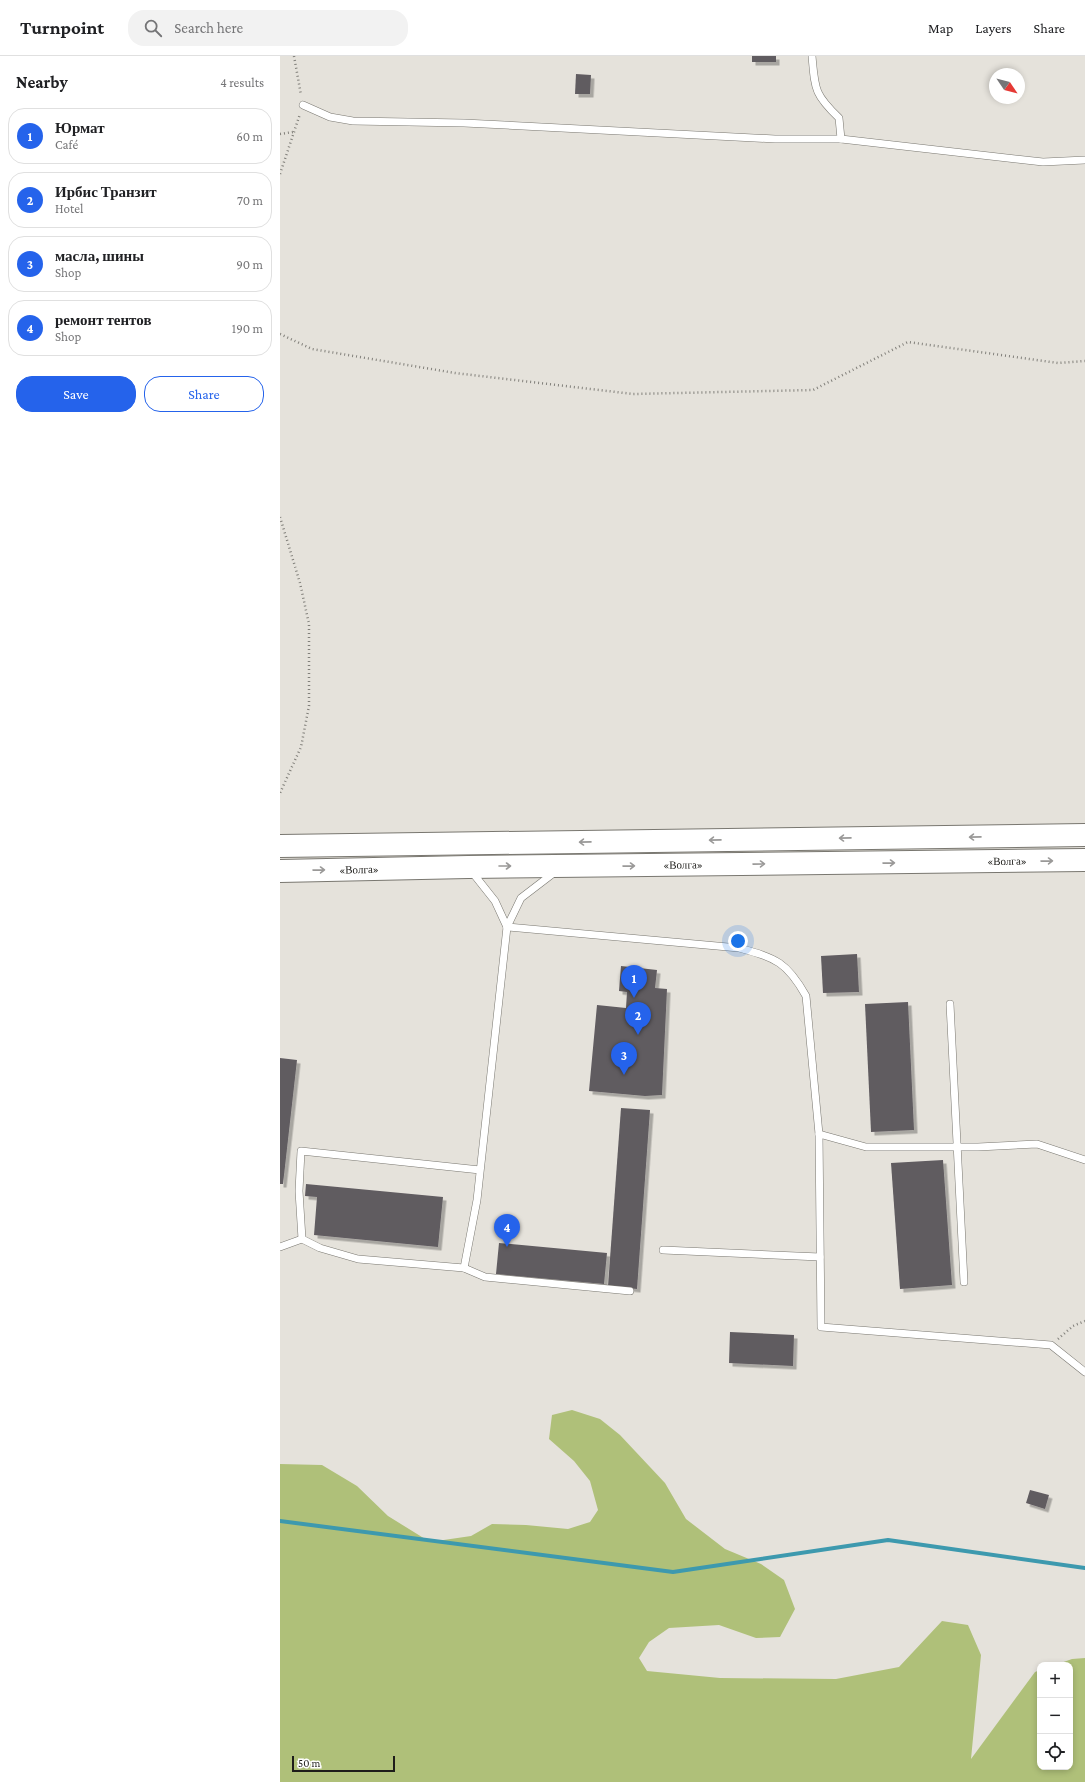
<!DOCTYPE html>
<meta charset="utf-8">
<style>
:root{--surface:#fff;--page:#f2f2f2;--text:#202124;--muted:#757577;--line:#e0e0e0;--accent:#2563eb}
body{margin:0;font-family:"Crimson Pro",serif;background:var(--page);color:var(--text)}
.controls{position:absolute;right:12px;bottom:12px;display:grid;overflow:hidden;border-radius:8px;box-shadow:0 2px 6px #0003}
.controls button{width:36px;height:36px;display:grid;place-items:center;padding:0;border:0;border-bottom:1px solid var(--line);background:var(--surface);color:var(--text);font:20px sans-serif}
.compass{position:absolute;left:709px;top:12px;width:36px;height:36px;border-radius:50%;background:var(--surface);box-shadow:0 2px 6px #0003;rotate:125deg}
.scale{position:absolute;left:12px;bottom:10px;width:103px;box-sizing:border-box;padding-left:4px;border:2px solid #1e1d1a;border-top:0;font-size:11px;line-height:14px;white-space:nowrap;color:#1e1d1a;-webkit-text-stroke:3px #fff;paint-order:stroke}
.you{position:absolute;left:458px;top:885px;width:14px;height:14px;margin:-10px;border:3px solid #fff;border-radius:50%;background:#1a73e8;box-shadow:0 0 0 6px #1a73e833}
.badge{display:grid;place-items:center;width:26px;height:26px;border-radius:50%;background:var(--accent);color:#fff;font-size:13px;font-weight:700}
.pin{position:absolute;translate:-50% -33px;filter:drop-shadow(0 1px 2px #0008)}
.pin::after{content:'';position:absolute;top:21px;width:14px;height:12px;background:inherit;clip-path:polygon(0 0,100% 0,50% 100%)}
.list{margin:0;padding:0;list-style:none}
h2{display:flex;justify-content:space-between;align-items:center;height:52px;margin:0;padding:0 16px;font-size:17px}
h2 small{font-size:13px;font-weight:400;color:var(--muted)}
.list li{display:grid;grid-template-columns:26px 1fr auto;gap:12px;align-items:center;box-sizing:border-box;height:56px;margin:0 8px 8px;padding:0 8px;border:1px solid var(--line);border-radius:16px}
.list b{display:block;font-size:15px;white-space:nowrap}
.list p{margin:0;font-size:13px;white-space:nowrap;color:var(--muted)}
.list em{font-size:13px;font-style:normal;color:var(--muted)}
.actions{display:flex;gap:8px;padding:12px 16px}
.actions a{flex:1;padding:9px 0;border:1px solid var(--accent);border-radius:16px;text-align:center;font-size:14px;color:var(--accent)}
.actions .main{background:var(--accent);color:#fff}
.icon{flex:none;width:22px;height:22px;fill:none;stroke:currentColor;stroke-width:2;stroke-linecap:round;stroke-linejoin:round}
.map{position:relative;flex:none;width:805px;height:1726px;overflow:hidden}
header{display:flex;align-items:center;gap:24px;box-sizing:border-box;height:56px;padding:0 20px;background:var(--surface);border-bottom:1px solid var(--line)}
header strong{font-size:19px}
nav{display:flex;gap:22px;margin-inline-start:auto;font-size:14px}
.search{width:280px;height:36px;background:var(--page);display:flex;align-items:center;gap:10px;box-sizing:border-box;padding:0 14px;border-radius:16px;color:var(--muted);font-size:15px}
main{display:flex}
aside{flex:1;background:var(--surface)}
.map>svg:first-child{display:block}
</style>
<header>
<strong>Turnpoint</strong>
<div class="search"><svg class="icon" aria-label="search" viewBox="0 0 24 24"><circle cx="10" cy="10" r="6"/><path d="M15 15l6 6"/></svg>Search here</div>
<nav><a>Map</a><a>Layers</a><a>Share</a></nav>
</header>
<main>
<aside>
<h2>Nearby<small>4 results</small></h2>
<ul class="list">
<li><span class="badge">1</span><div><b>Юрмат</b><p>Café</p></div><em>60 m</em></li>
<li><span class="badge">2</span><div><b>Ирбис Транзит</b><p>Hotel</p></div><em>70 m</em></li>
<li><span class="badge">3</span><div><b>масла, шины</b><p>Shop</p></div><em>90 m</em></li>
<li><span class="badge">4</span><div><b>ремонт тентов</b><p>Shop</p></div><em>190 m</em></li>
</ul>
<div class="actions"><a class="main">Save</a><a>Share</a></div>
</aside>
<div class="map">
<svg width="805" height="1726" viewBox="0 0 805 1726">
<defs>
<filter id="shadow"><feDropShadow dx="3.5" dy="3.5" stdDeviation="0" flood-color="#0004"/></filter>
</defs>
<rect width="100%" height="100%" fill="#e5e2db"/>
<path fill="#afc079" d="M292,1354L320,1363L340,1379L385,1427L406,1463L445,1493L481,1508L504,1524L515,1553L500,1581L476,1582L439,1569L389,1572L369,1586L359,1602L367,1615L440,1622L556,1623L619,1611L662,1565L688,1569L701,1599L691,1703L755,1616L760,1614V1711H790V1609H775L792,1603L805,1602V1726H0V1408L42,1409L77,1430L108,1460L150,1486L191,1480L212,1468L246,1469L288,1473L310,1466L318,1454L310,1425L294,1405L269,1383L272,1359Z"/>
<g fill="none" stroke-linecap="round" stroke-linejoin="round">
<path stroke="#3d99ae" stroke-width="4" d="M0,1465L393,1516L608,1484L805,1512"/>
</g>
<g fill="#605b60" filter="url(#shadow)">
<rect x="472" y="0" width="24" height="6"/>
<path d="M296,18L311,19L310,38H295Z"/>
<path d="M577,898L579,936L543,937L541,900Z"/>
<path d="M341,910L377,914L375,932L387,933L382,1039L365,1040L309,1035L317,949L346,952L347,936L339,935Z"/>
<path d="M628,946L634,1074L591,1076L585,948Z"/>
<path d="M0,1002L17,1004L3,1128H0Z"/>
<path d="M341,1052L370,1054L357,1233L328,1230Z"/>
<path d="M663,1104L672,1229L620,1233L611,1107Z"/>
<path d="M26,1128L163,1141L158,1191L34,1179L37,1141L25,1140Z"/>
<path d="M219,1187L327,1197L324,1228L216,1218Z"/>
<path d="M450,1276L514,1279L513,1310L449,1307Z"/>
<path d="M750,1434L769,1439L765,1453L746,1447Z"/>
</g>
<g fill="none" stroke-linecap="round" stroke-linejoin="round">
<defs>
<g id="service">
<path d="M532,0C535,33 534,38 559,62L561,83"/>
<path d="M23,49L50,61L73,65L184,67L495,83H561L763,106L805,104"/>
<path d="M192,816L215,845L227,871"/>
<path d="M227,871L459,892C496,902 507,906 526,940L539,1078L541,1271L771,1289L805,1316"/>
<path d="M670,948L684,1226"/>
<path d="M539,1078L586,1091H698L757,1088L805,1104"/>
<path d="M200,1114L21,1095L19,1135L22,1183L40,1192L78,1203L184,1212L197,1144L227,871L241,842L275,816"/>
<path d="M0,1191L22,1183"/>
<path d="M383,1194L540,1201"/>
<path d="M184,1212L205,1221L350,1235"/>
</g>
<g id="trunk">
<path d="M0,790L805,779"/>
<path id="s1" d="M0,815L188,811L805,804"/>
</g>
</defs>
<use href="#service" stroke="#797770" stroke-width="8"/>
<use href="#trunk" stroke="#797770" stroke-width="24"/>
<g stroke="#82807b" stroke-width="2.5" stroke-dasharray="1 3" stroke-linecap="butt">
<path d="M14,0L21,39"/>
<path d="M0,78L13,76"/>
<path d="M0,118L20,58"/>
<path d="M0,278L32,293L175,317L353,338L533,334L628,286L778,307L805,305"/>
<path d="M0,461L20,527L29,568V650L21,691L0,737"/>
<path d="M778,1283L793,1270L805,1265"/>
</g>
<use href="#service" stroke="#fff" stroke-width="7"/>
<use href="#trunk" stroke="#fff" stroke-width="22"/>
</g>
<defs><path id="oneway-shaft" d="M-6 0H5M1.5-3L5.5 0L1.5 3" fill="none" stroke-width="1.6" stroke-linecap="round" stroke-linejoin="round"/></defs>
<g stroke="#9a9998">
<use href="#oneway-shaft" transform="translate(695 781) rotate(179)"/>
<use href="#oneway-shaft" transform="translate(565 782) rotate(179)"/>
<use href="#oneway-shaft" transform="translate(435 784) rotate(179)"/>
<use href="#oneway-shaft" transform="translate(305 786) rotate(179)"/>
<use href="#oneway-shaft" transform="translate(767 805) rotate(-1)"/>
<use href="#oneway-shaft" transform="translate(609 807) rotate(-1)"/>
<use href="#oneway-shaft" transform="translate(479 808) rotate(-1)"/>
<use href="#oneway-shaft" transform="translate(225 810)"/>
<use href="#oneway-shaft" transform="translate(349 810) rotate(-1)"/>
<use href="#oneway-shaft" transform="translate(39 814) rotate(-1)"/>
</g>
<g text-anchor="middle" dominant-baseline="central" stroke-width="4" stroke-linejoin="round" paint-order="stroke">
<g font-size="11" fill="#1e1d1a" stroke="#fff">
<text stroke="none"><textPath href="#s1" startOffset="727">«Волга»</textPath></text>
<text stroke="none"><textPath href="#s1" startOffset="403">«Волга»</textPath></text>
<text stroke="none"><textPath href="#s1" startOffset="79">«Волга»</textPath></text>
</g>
</g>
</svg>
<div class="controls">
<button>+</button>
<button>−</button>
<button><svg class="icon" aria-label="locate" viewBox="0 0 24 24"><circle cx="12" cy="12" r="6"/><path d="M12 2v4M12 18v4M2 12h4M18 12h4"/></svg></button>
</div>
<svg class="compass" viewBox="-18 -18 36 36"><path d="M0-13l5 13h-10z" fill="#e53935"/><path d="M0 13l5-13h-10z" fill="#757577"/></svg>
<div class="scale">50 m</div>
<div class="you"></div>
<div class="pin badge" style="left:354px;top:942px">1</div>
<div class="pin badge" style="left:358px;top:979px">2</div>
<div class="pin badge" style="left:344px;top:1019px">3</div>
<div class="pin badge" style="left:227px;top:1191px">4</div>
</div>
</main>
